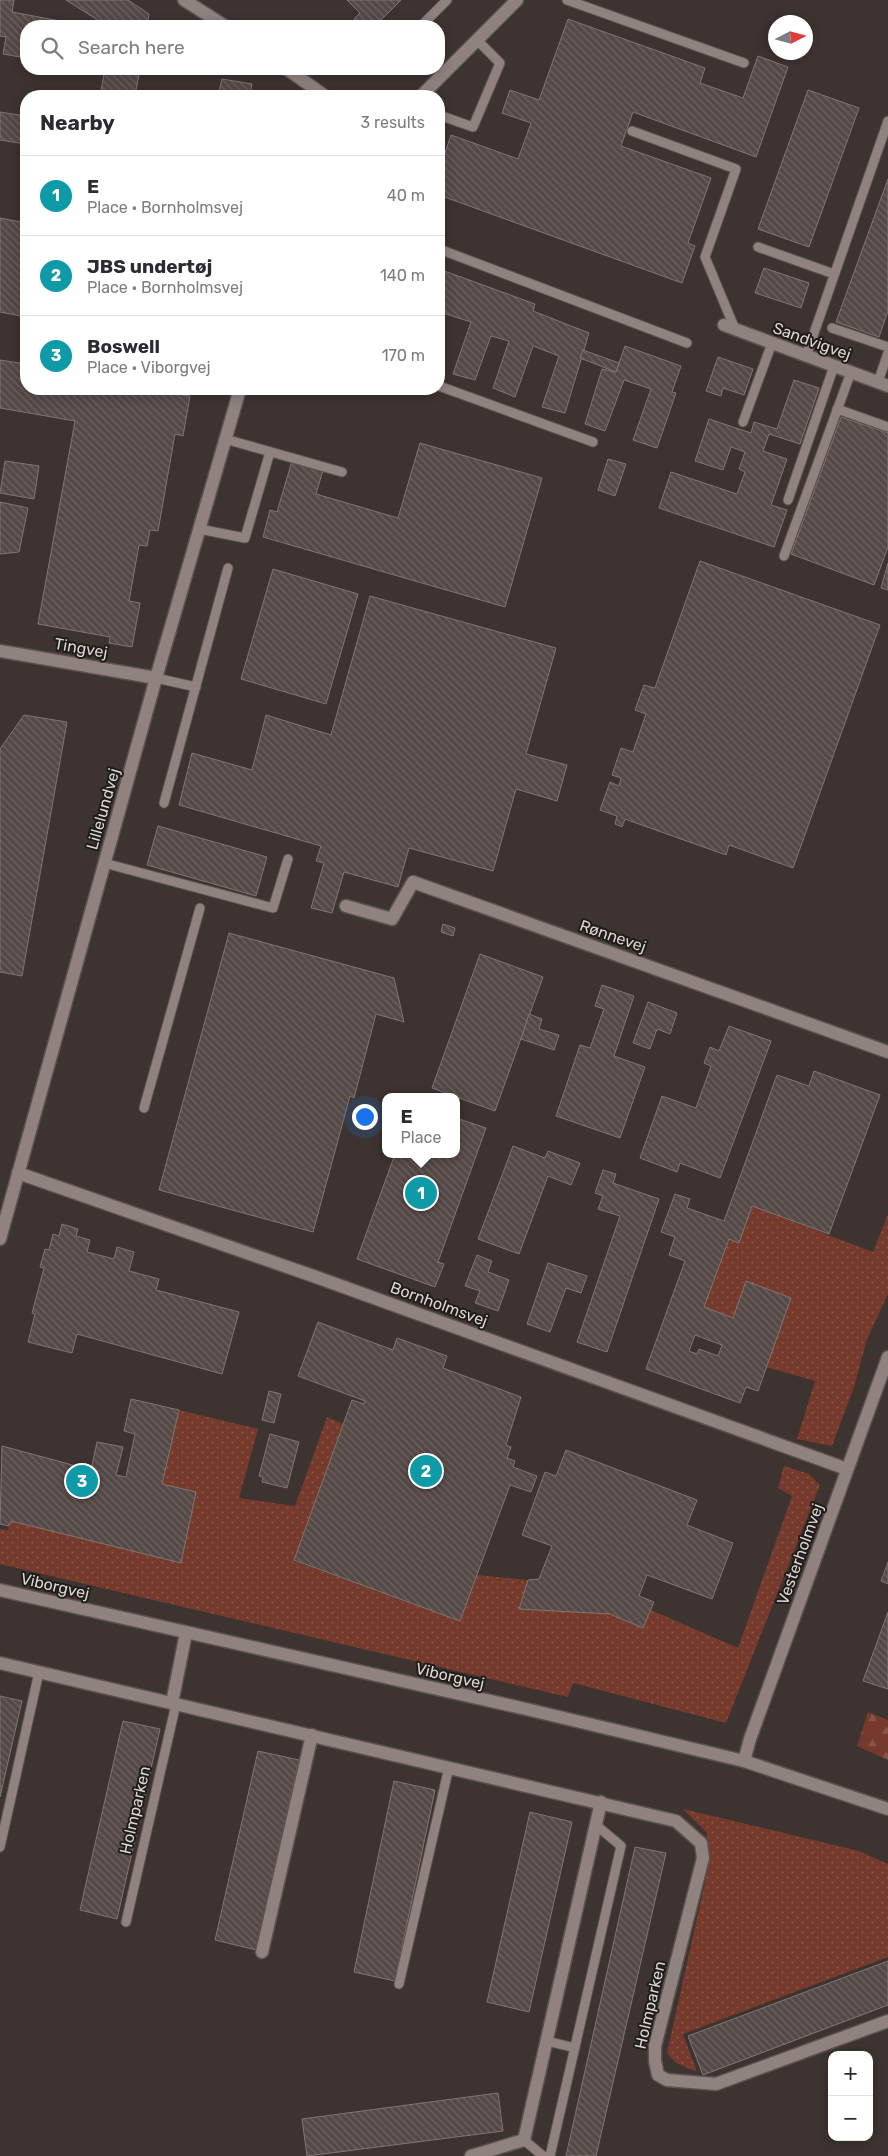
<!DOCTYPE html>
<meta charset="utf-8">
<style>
:root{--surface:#fff;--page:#f2f2f3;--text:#2b2b33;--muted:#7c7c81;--line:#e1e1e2;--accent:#0f766e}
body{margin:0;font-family:Rubik,sans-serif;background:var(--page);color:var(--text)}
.controls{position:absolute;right:15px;bottom:15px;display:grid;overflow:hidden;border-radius:10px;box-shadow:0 2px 12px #0003}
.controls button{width:45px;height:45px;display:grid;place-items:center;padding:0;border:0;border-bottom:1px solid var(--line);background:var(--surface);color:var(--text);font:25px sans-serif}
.compass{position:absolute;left:768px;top:15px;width:45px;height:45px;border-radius:50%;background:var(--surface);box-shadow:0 2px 12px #0003;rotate:84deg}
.you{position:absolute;left:364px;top:1116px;width:18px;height:18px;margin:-12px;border:4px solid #fff;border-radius:50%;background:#1a73e8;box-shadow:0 0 0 8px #1a73e833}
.badge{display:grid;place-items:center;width:32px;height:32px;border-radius:50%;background:var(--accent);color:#fff;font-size:16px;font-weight:700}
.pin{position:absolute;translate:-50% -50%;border:2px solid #fff;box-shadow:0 1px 5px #0006}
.popup{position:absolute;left:382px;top:1093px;width:78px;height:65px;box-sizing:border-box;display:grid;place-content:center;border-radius:10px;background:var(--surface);filter:drop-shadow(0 1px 4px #0005);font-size:16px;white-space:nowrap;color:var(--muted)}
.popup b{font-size:19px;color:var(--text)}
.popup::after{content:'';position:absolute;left:50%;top:100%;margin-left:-10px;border:10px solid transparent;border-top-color:var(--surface)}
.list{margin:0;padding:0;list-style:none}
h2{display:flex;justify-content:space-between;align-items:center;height:65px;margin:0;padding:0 20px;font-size:21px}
h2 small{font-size:16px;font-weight:400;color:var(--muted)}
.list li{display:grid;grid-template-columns:32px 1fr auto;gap:15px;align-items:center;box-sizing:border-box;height:80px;padding:0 20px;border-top:1px solid var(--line)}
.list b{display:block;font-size:19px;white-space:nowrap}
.list p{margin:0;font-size:16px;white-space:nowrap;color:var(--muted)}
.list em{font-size:16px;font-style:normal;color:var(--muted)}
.icon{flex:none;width:28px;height:28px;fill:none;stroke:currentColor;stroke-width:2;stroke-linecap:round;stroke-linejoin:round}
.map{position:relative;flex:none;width:888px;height:2156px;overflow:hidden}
.search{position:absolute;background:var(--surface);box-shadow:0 2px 12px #0003;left:20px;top:20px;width:425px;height:55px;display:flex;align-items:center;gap:12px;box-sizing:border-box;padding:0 18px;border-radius:20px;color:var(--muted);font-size:19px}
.panel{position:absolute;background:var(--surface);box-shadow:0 2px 12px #0003;left:20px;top:90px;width:425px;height:305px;border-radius:20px}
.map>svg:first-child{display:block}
</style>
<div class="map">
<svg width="888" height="2156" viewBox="0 0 888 2156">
<defs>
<pattern id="grass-dots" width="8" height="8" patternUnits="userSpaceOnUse" patternTransform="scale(1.25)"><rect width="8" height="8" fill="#753a2b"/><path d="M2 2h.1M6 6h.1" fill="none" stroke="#885649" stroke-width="1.8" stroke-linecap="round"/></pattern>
<pattern id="forest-firs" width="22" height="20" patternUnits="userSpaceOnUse" patternTransform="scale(1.25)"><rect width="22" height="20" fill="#753a2b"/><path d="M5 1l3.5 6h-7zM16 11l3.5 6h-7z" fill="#885649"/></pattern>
<pattern id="building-back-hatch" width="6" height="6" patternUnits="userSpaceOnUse" patternTransform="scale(1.25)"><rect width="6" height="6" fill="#544946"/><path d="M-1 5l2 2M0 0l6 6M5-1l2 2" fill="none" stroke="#6c6260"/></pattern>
</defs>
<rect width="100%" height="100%" fill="#3d3330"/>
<g fill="url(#grass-dots)">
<path d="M752,1206L873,1252L888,1214V1294L867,1339L854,1387L832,1446L797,1439L815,1381L766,1367L791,1298L746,1281L733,1318L704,1307L729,1239L739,1243Z"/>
<path d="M179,1410L258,1429L239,1498L295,1506L327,1417L343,1424L294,1561L460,1621L477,1575L528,1580L519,1609L610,1614L643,1628L651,1610L738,1648L792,1496L778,1488L784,1466L809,1474L820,1485L726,1723L573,1683L568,1697L0,1564V1529L8,1530L11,1521L181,1563L196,1492L162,1484Z"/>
<path d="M683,1809L859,1851L888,1864V1957L683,2034L697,2072L676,2063L667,2053L709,1864L707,1833Z"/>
</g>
<path fill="url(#forest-firs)" d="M868,1712L888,1720V1760L857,1746Z"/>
<g fill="url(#building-back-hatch)" stroke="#827673" fill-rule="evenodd">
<path d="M0,0H14L12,12L87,26H26V58L3,54L6,37L0,36Z"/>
<path d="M66,0H128L149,14L147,26H107Z"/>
<path d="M347,0H401L375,26H361L354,19L360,13Z"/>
<path d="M568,19L705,68L700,83L743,98L758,56L788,67L756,157L633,112L621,146L711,178L688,243L695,246L682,283L439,195V171L451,135L518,159L531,123L502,113L510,90L539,100Z"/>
<path d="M105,69H140L135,96H100Z"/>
<path d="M222,79L252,84L250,96H218Z"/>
<path d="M808,90L859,108L809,247L758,229Z"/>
<path d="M0,112L26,116V144L0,140Z"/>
<path d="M888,179V311L879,337L836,322Z"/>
<path d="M0,218L26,223V317L0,312Z"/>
<path d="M764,268L809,283L801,308L755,293Z"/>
<path d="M439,269L535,304L533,311L589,333L565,413L542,407L559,356L533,346L515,397L493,388L509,341L491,336L475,380L453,374L471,322L443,313L439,327Z"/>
<path d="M625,346L681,366L672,392L676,393L657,448L633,440L651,389L624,380L605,431L585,424L602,369L616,372Z"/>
<path d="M583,350L619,363L616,372L580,358Z"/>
<path d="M718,357L753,369L744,395L723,388L721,396L706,391Z"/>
<path d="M0,360L26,364V389H183L182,395L190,396L183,436L175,434L158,531L150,530L147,546L139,545L129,601L140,603L132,647L109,643L110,637L38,624L75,421L0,408Z"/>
<path d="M794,380L819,388L800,444L769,434L763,451L787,459L771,505L787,510L774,547L659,508L671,472L737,494L745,472L739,469L745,452L731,447L723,470L695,461L709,419L751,433L754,422L777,429Z"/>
<path d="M841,417L888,433V547L874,585L791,554Z"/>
<path d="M420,443L542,478L505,607L263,537L270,510L277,512L292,461L323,470L316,494L398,518Z"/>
<path d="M608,459L626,464L615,496L598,490Z"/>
<path d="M5,461L39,466L34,499L0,493Z"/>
<path d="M0,502L28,508L19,552L0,554Z"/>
<path d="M700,561L880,625L793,868L729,845L726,855L625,819L622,827L615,824L617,816L600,810L610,782L619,786L621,778L612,775L621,748L633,752L646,714L635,710L644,685L655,688Z"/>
<path d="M888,563V590L881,588Z"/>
<path d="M273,569L358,594L326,704L241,679Z"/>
<path d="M370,596L556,648L526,754L567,765L557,801L516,789L493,871L409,848L398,887L344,872L332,913L311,908L324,863L316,861L321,846L179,805L192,753L252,770L266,715L331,735Z"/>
<path d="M24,715L67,722L22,976L0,972V749Z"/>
<path d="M158,826L267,857L256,896L147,865Z"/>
<path d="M443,924L455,928L453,936L441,932Z"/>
<path d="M229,933L394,978L404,1022L376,1014L354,1098L350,1096L313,1232L159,1190Z"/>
<path d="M480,954L543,977L495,1111L432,1088Z"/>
<path d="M602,985L634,996L614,1056L645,1067L620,1138L556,1116L580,1045L590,1048L604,1009L595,1006Z"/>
<path d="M648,1002L677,1013L670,1034L657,1029L650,1049L633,1043Z"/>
<path d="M529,1014L542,1019L539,1029L559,1035L554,1050L521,1039Z"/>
<path d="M729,1026L771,1041L720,1178L680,1163L677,1172L640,1158L662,1096L696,1108L711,1066L704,1063L710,1047L719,1051Z"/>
<path d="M814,1071L880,1095L829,1234L752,1206L739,1243L729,1239L704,1307L733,1318L746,1281L791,1298L758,1391L746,1387L740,1403L646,1369L685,1261L669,1255L675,1237L661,1232L675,1194L690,1199L687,1208L724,1221L777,1075L809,1086ZM695,1335L722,1345L718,1356L699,1349L697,1354L689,1351Z"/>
<path d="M456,1118L486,1128L438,1262L444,1264L435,1287L357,1259L395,1154H456Z"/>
<path d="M513,1146L545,1158L548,1151L580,1163L571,1185L548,1176L519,1254L478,1239Z"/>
<path d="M603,1170L616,1174L613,1183L659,1199L607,1352L577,1342L620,1216L598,1209L603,1196L595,1193Z"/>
<path d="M62,1224L78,1229L76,1236L90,1240L87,1252L114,1259L117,1247L134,1252L129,1271L159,1279L156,1290L239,1312L222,1374L77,1334L72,1353L28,1342L35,1314L32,1313L44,1268L40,1267L45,1249L49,1250L53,1234L59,1236Z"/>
<path d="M477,1255L492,1261L488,1272L509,1280L498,1311L475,1303L480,1291L465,1286Z"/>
<path d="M548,1263L587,1276L581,1293L566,1288L550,1332L527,1324Z"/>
<path d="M318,1322L393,1350L397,1338L447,1356L443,1368L521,1397L506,1445L511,1447L507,1458L515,1461L513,1467L537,1476L531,1492L510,1485L460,1621L294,1560L352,1400L364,1404L365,1401L298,1376Z"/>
<path d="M269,1391L281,1394L274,1423L262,1420Z"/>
<path d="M131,1399L179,1410L162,1484L196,1492L181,1563L11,1521L9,1526L0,1524L2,1446L91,1470L97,1442L123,1447L116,1475L126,1477L135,1434L124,1431Z"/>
<path d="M270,1434L299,1442L287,1488L262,1482L263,1477L259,1476Z"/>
<path d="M566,1450L697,1500L687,1525L733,1543L712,1599L647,1575L639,1596L654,1602L643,1628L610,1614L519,1609L528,1580L539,1579L552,1546L522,1535L545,1472L556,1476Z"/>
<path d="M888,1562V1584L881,1581Z"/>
<path d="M888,1612V1689L863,1681Z"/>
<path d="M0,1696L22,1701L0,1797Z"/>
<path d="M123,1721L160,1729L117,1919L80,1910Z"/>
<path d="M258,1751L299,1760L256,1950L215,1940Z"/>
<path d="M394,1781L435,1790L395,1981L354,1972Z"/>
<path d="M530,1812L572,1822L529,2012L487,2002Z"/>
<path d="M635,1847L666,1853L596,2156H566Z"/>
<path d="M888,1961V2005L703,2075L688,2036Z"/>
<path d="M498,2093L503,2131L307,2156L302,2119Z"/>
</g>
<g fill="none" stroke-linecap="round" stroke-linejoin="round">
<defs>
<g id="lane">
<path d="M567,0L744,63"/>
<path d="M421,26L447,0"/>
<path d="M439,115L473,127L500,63L477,40"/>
<path d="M632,131L736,169L705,257L735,329"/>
<path d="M758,247L834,274"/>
<path d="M439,249L687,343"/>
<path d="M832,328L888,347"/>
<path d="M806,356L888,121"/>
<path d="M878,382L888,353"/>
<path d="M439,386L593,442"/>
<path d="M837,409L888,427"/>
<path d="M743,422L772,343"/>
<path d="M225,439L342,472"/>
<path d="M788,500L834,366"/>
<path d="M199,529L245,538L270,452"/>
<path d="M784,556L851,372"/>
<path d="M156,678L196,687"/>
<path d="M164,803L228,568"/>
<path d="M104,863L273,908L288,859"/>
<path d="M144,1108L200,908"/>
<path d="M0,1847L39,1672"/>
<path d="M126,1922L176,1704"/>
<path d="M399,1984L449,1767"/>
<path d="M547,2041L575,2048"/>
<path d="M524,2140L543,2156"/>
<path d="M550,2156L621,1846L596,1825"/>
</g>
<g id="street">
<path d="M184,0L225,26"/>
<path d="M287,69L325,96"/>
<path d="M421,96L517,0"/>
<path d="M724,325L888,386"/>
<path d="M0,651L156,678"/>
<path d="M346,906L392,919L413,882L888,1052"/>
<path d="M18,1173L316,1277L847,1469"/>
<path d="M0,1239L156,678L240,389"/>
<path d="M0,1663L676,1821L701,1843L703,1858L655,2046V2061L658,2075L667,2080L716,2084L888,2021"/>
<path d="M172,1703L186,1633"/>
<path d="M262,1952L312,1735"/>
<path d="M471,2156L524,2140L601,1802"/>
</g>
<g id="secondary">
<path d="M0,1590L526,1709L744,1761L888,1809"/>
<path d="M744,1761L750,1739L888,1357"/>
</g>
</defs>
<use href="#lane" stroke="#5b5250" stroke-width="11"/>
<use href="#street" stroke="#5b5250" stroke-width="15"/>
<use href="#secondary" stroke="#5b5250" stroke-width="15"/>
<use href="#lane" stroke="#8f827f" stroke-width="9"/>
<use href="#street" stroke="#8f827f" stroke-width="12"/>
<use href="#secondary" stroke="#8f827f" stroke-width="12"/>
</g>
<g text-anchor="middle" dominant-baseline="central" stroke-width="4" stroke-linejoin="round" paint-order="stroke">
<g font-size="16" fill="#dcd5d3" stroke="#201c1a">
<text transform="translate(812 341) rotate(20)">Sandvigvej</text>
<text transform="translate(81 648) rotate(10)">Tingvej</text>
<text transform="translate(103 809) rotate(-74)">Lillelundvej</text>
<text transform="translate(613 936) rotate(19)">Rønnevej</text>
<text transform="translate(439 1304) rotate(20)">Bornholmsvej</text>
<text transform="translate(800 1554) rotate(-70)">Vesterholmvej</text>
<text transform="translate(55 1586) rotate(13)">Viborgvej</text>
<text transform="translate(450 1676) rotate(13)">Viborgvej</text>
<text transform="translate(135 1810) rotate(-77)">Holmparken</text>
<text transform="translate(650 2005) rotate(-77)">Holmparken</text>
</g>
</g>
</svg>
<div class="controls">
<button>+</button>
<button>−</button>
</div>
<svg class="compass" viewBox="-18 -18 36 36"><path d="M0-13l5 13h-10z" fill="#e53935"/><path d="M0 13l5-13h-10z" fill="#7c7c81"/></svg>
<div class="you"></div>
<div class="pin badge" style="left:421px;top:1193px;background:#0f9aa8">1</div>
<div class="popup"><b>E</b>Place</div>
<div class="pin badge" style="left:426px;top:1471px;background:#0f9aa8">2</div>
<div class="pin badge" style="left:82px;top:1481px;background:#0f9aa8">3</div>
<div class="search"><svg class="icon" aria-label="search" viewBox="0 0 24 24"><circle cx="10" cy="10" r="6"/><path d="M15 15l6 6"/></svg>Search here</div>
<section class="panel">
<h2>Nearby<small>3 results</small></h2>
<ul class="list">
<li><span class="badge" style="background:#0f9aa8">1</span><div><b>E</b><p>Place · Bornholmsvej</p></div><em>40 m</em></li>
<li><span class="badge" style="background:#0f9aa8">2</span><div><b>JBS undertøj</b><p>Place · Bornholmsvej</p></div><em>140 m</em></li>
<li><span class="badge" style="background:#0f9aa8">3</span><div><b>Boswell</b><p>Place · Viborgvej</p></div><em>170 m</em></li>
</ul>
</section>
</div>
